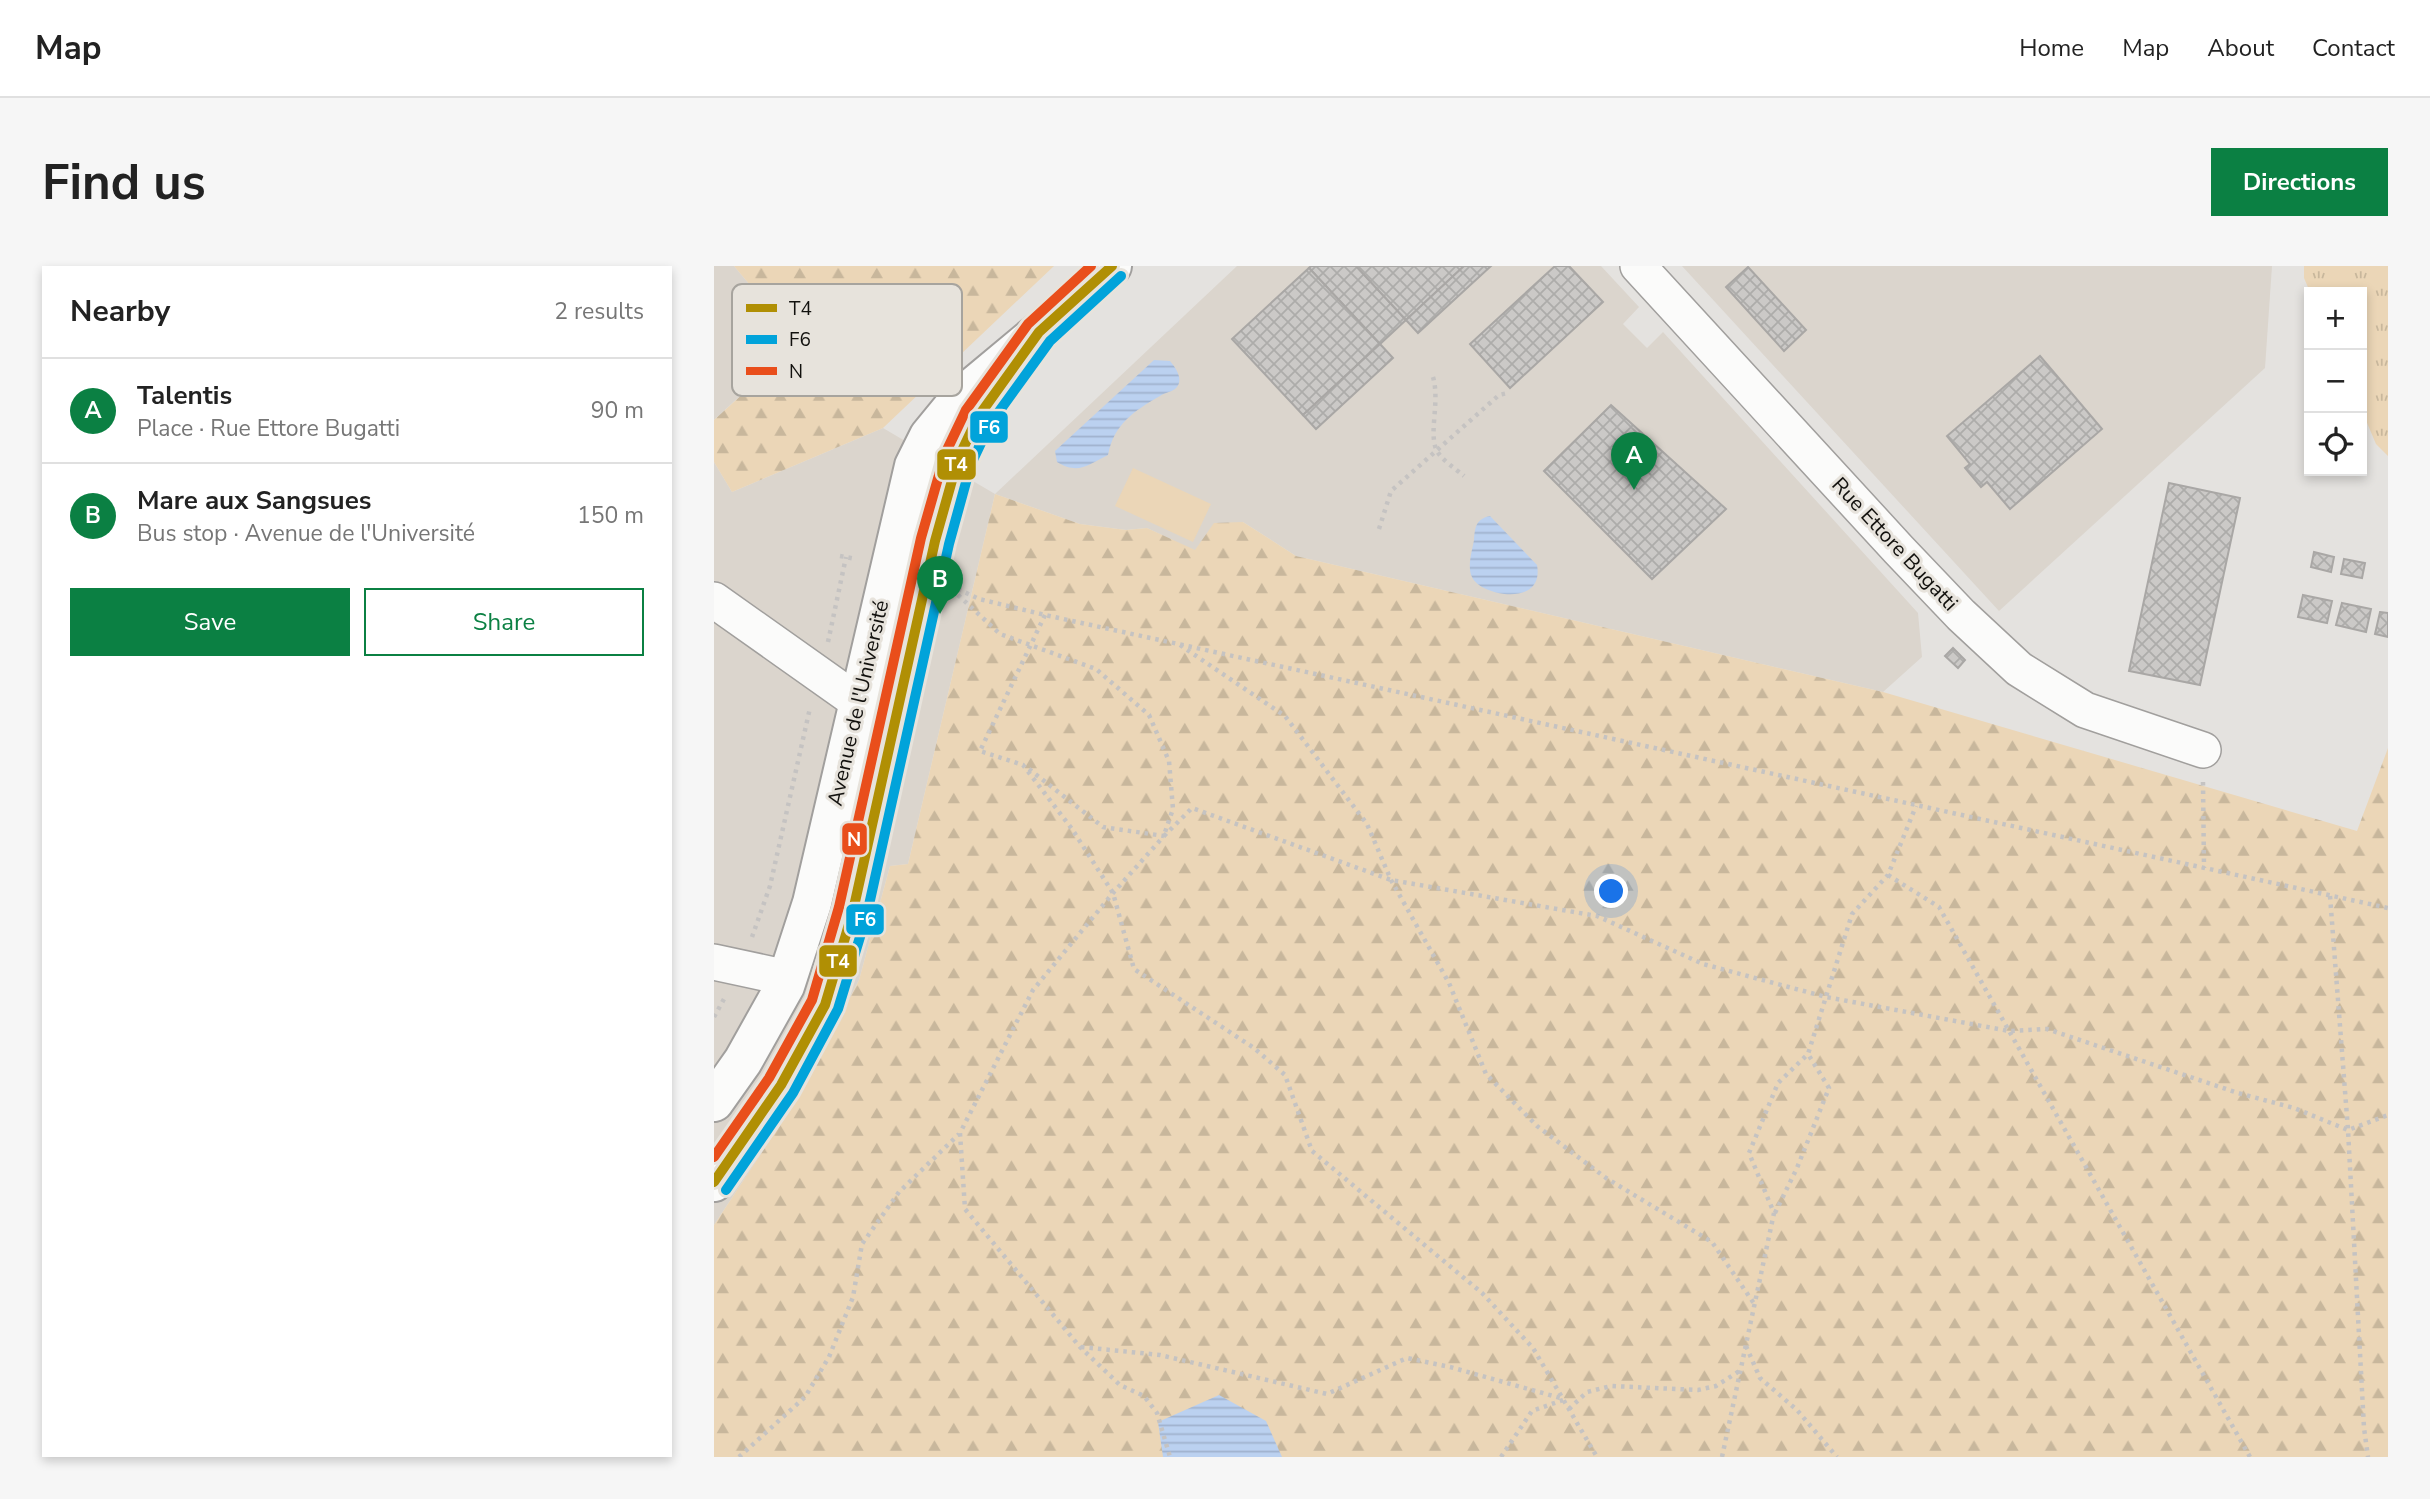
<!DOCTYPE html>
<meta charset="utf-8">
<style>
:root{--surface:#fff;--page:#f6f6f6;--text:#222;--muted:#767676;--line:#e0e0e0;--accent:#0b8043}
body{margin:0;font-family:"Nunito Sans",sans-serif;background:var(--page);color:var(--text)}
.controls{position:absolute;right:21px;top:21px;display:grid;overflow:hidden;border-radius:0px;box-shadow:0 4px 10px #0003}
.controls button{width:63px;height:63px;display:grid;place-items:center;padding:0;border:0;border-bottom:2px solid var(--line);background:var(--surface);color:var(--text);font:35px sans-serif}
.you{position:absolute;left:898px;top:626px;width:24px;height:24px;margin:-18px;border:5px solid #fff;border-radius:50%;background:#1a73e8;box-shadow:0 0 0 10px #1a73e833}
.badge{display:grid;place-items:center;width:46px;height:46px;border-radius:50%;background:var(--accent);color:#fff;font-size:23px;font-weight:700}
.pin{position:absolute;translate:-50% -58px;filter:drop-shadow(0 2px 4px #0008)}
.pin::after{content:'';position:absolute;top:37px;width:24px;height:21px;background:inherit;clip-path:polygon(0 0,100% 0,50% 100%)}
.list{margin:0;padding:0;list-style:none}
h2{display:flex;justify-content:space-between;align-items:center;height:91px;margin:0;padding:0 28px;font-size:30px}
h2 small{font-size:23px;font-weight:400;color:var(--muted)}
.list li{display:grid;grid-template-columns:46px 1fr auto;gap:21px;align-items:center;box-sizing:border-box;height:105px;padding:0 28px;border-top:2px solid var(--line)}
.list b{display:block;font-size:26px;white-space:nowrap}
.list p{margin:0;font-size:23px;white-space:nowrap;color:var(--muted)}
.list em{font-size:23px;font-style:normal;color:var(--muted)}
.actions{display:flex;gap:14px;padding:21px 28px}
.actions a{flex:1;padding:16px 0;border:2px solid var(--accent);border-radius:0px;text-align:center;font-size:24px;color:var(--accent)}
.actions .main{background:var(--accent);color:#fff}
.icon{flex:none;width:38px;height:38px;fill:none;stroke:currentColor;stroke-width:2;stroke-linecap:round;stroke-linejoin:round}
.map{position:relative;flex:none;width:1674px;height:1191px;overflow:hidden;border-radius:0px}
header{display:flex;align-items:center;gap:42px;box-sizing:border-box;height:98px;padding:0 35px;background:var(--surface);border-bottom:2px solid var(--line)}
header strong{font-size:33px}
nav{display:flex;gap:38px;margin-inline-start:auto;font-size:24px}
.intro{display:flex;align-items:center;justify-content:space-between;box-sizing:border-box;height:168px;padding:0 42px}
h1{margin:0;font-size:49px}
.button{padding:18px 32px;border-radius:0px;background:var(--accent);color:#fff;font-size:24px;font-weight:700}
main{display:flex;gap:42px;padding:0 42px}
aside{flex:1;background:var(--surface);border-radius:0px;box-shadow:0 4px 10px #0003}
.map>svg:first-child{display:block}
</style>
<header>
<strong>Map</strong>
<nav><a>Home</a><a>Map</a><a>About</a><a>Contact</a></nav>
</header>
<div class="intro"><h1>Find us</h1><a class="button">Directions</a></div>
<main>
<aside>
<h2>Nearby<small>2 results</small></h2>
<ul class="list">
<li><span class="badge">A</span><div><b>Talentis</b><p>Place · Rue Ettore Bugatti</p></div><em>90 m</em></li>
<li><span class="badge">B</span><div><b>Mare aux Sangsues</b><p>Bus stop · Avenue de l'Université</p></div><em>150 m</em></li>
</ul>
<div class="actions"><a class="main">Save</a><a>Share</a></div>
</aside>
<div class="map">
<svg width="1674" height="1191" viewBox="0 0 1674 1191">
<defs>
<pattern id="grass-tufts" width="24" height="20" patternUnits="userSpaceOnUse" patternTransform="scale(1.75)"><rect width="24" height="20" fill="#ebd6b7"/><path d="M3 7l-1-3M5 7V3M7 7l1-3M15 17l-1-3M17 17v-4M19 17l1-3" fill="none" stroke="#c8b79c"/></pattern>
<pattern id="forest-firs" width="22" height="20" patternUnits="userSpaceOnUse" patternTransform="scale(1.75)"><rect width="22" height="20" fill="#ebd6b7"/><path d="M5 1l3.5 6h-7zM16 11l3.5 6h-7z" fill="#c8b79c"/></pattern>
<pattern id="water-rules" width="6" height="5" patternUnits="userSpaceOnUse" patternTransform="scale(1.75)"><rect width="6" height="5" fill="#bbd1f0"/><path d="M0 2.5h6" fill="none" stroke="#a0b2cd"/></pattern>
<pattern id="building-cross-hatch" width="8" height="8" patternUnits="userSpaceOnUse" patternTransform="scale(1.75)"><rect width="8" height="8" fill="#cbc9c7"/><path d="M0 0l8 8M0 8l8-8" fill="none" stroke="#adacaa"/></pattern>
</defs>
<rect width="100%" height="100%" fill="#e4e2df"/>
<g fill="#dbd5cd">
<path d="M0,0H20L62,50L55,103L0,154Z"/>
<path d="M523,0H887L925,41L909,58L933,82L949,66L1204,347L1208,391L1169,426L582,290L529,256L481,285L433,262L412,264L366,258L281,228L194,598L176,600L145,714L91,821L0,959V196L18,226L169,162L281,228Z"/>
<path d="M968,0H1558L1551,102L1285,345Z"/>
</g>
<path fill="url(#grass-tufts)" d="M1590,0H1674V190L1662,178L1648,145V26H1596L1590,12Z"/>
<g fill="url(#forest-firs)">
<path d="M20,0H340L169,162L18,226L0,196V154L55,104L62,50Z"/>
<path d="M281,228L366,258L412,264L433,262L481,284L500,257L529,256L582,290L1169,426L1643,565L1674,482V1191H0V959L91,821L145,714L176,600L194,598Z"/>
</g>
<path fill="#ebd6b7" d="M419,202L497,238L479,276L401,240Z"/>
<g fill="url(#water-rules)">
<path d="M440,94L456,95C462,102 471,115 461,123C457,126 450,127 446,130C420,145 400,158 394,189C374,199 364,209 343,196L341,185Z"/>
<path d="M776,250L823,299C831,342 766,330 758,311C753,301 758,285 760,274C761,261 762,253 776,250Z"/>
<path d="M505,1129L552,1155L568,1191H449L444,1156Z"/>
</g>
<g fill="url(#building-cross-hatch)" stroke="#a9a7a5" stroke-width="2">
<path d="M597,0H642L692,54L666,78L595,2Z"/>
<path d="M642,0H750L692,54Z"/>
<path d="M750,0H777L704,67L692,54Z"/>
<path d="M841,0H855L889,36L796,122L756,78Z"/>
<path d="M1034,1L1092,64L1070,85L1012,21Z"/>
<path d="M595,2L666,78L589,149L518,73Z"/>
<path d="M666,78L679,92L602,163L589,149Z"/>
<path d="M1326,90L1388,163L1296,243L1273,216L1267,221L1251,202L1256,198L1233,170Z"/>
<path d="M897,139L1012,243L938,313L830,205Z"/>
<path d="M1455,217L1526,232L1486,419L1415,405Z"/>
<path d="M1600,286L1620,291L1617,306L1597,301Z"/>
<path d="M1630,293L1651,297L1648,312L1627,308Z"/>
<path d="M1589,329L1618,335L1613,357L1584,351Z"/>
<path d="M1628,337L1657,343L1652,366L1622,359Z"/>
<path d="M1666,346L1674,347V371L1661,368Z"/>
<path d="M1239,382L1251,394L1244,402L1231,390Z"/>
</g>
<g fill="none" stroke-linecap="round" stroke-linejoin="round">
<defs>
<g id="minor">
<path d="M924,0L1185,284L1247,349L1305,403L1371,444L1489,484"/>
<path d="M0,334L144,436L183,449"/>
<path d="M0,696L74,712"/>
</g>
<g id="tertiary">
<path d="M0,836L29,795L71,720L98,637L200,200L215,170L247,131L325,66L398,0"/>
<path d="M0,916L67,819L111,739L139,645L221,275L244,193L264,151L292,112"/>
</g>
</defs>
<use href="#minor" stroke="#a19f9d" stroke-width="38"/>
<use href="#tertiary" stroke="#a19f9d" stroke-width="42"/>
<g stroke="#c5c3c2" stroke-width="4.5" stroke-dasharray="3.5 5" stroke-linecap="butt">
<path d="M719,111C726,135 715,165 722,183C726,193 742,203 750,210"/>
<path d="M665,263L677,225L785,129L794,127"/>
<path d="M126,290L142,293"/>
<path d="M244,323L265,333L331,349L1674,642"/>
<path d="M244,329L286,368L382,403L435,449L455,495L459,543L450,569"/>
<path d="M331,349L266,485L309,499L358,563L399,627L420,703L540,782L571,809L598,885L768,1027L819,1082L883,1191"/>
<path d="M114,376L132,291"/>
<path d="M466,379L571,450L653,558L677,614L735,717L772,808L823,860L892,912L998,976L1041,1039"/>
<path d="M315,503L389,561L450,570L399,627L319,724L246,867L251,943L366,1081L406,1119L430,1130L443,1147L456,1191"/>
<path d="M1489,516L1490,602"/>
<path d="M450,570L478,542L677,614L883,650L989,698L1112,731L1295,765L1333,763L1524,827L1580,842L1634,864L1674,849"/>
<path d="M1174,609L1225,641L1536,1191"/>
<path d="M1616,630L1634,864L1650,1162L1654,1191"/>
<path d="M38,671L56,620L96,442"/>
<path d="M0,751L10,733"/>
<path d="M1061,947L1083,902L1115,822L1094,788"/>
<path d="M1032,1080L1046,1112L1083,1144L1123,1191"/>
<path d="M367,1081L446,1089L613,1128L693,1092L736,1101L850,1133"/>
<path d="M855,1143L873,1126L897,1120L984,1124L1002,1120L1027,1104"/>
<path d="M25,1191L91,1131L115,1091L139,1031L148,978L185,926L245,868"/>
<path d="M787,1191L818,1145L849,1134"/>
<path d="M1008,1191L1060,947L1035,887L1064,817L1094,788L1138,648L1174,609L1202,540"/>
</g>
<use href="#minor" stroke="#fbfbfa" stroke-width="35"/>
<use href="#tertiary" stroke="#fbfbfa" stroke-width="38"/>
<defs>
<path id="bus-1" d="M0,916L67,819L111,739L139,645L221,275L244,193L264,151L325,66L398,0"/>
<path id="bus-2" d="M12,924L79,827L124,743L153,648L235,278L257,198L276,158L336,75L407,10"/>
<path id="bus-3" d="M0,891L55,812L98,734L125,641L207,272L231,188L252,144L314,58L377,0"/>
</defs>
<use href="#bus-1" stroke="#e7e3dc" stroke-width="16"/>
<use href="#bus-2" stroke="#e7e3dc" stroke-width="16"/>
<use href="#bus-3" stroke="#e7e3dc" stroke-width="16"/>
<use href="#bus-1" stroke="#b08f04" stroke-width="10"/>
<use href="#bus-2" stroke="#01a3da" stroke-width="10"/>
<use href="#bus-3" stroke="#e94e1b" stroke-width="10"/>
</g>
<g text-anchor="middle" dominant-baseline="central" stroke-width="6" stroke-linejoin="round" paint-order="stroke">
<g font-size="21" fill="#12110e" stroke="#e7e3dc">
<text transform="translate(1181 278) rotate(47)">Rue Ettore Bugatti</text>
<text transform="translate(144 437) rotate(-77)">Avenue de l'Université</text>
</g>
</g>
<rect x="18" y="18" width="230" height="112" rx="10" fill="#e7e3dc" stroke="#a7a49e" stroke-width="2"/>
<rect x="32" y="38" width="31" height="8" fill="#b08f04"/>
<rect x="32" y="69" width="31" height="9" fill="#01a3da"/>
<rect x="32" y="101" width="31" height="8" fill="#e94e1b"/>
<g font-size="19" fill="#12110e">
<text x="75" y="49">T4</text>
<text x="75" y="80">F6</text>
<text x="75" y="112">N</text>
</g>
<g stroke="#e7e3dc" stroke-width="2.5">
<rect x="255" y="144" width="40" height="34" rx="7" fill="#01a3da"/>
<rect x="222" y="182" width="41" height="33" rx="7" fill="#b08f04"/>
<rect x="127" y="556" width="27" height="34" rx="7" fill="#e94e1b"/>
<rect x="131" y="637" width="40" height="33" rx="7" fill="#01a3da"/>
<rect x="104" y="678" width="40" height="34" rx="7" fill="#b08f04"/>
</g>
<g font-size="19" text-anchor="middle" font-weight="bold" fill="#fff">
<text x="275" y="168">F6</text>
<text x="242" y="205">T4</text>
<text x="140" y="580">N</text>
<text x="151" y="660">F6</text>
<text x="124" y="702">T4</text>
</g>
</svg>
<div class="controls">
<button>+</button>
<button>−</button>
<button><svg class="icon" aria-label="locate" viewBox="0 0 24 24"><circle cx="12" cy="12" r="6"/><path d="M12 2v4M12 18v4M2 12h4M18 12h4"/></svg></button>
</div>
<div class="you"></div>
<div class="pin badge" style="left:920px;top:224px">A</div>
<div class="pin badge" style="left:226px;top:348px">B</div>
</div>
</main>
